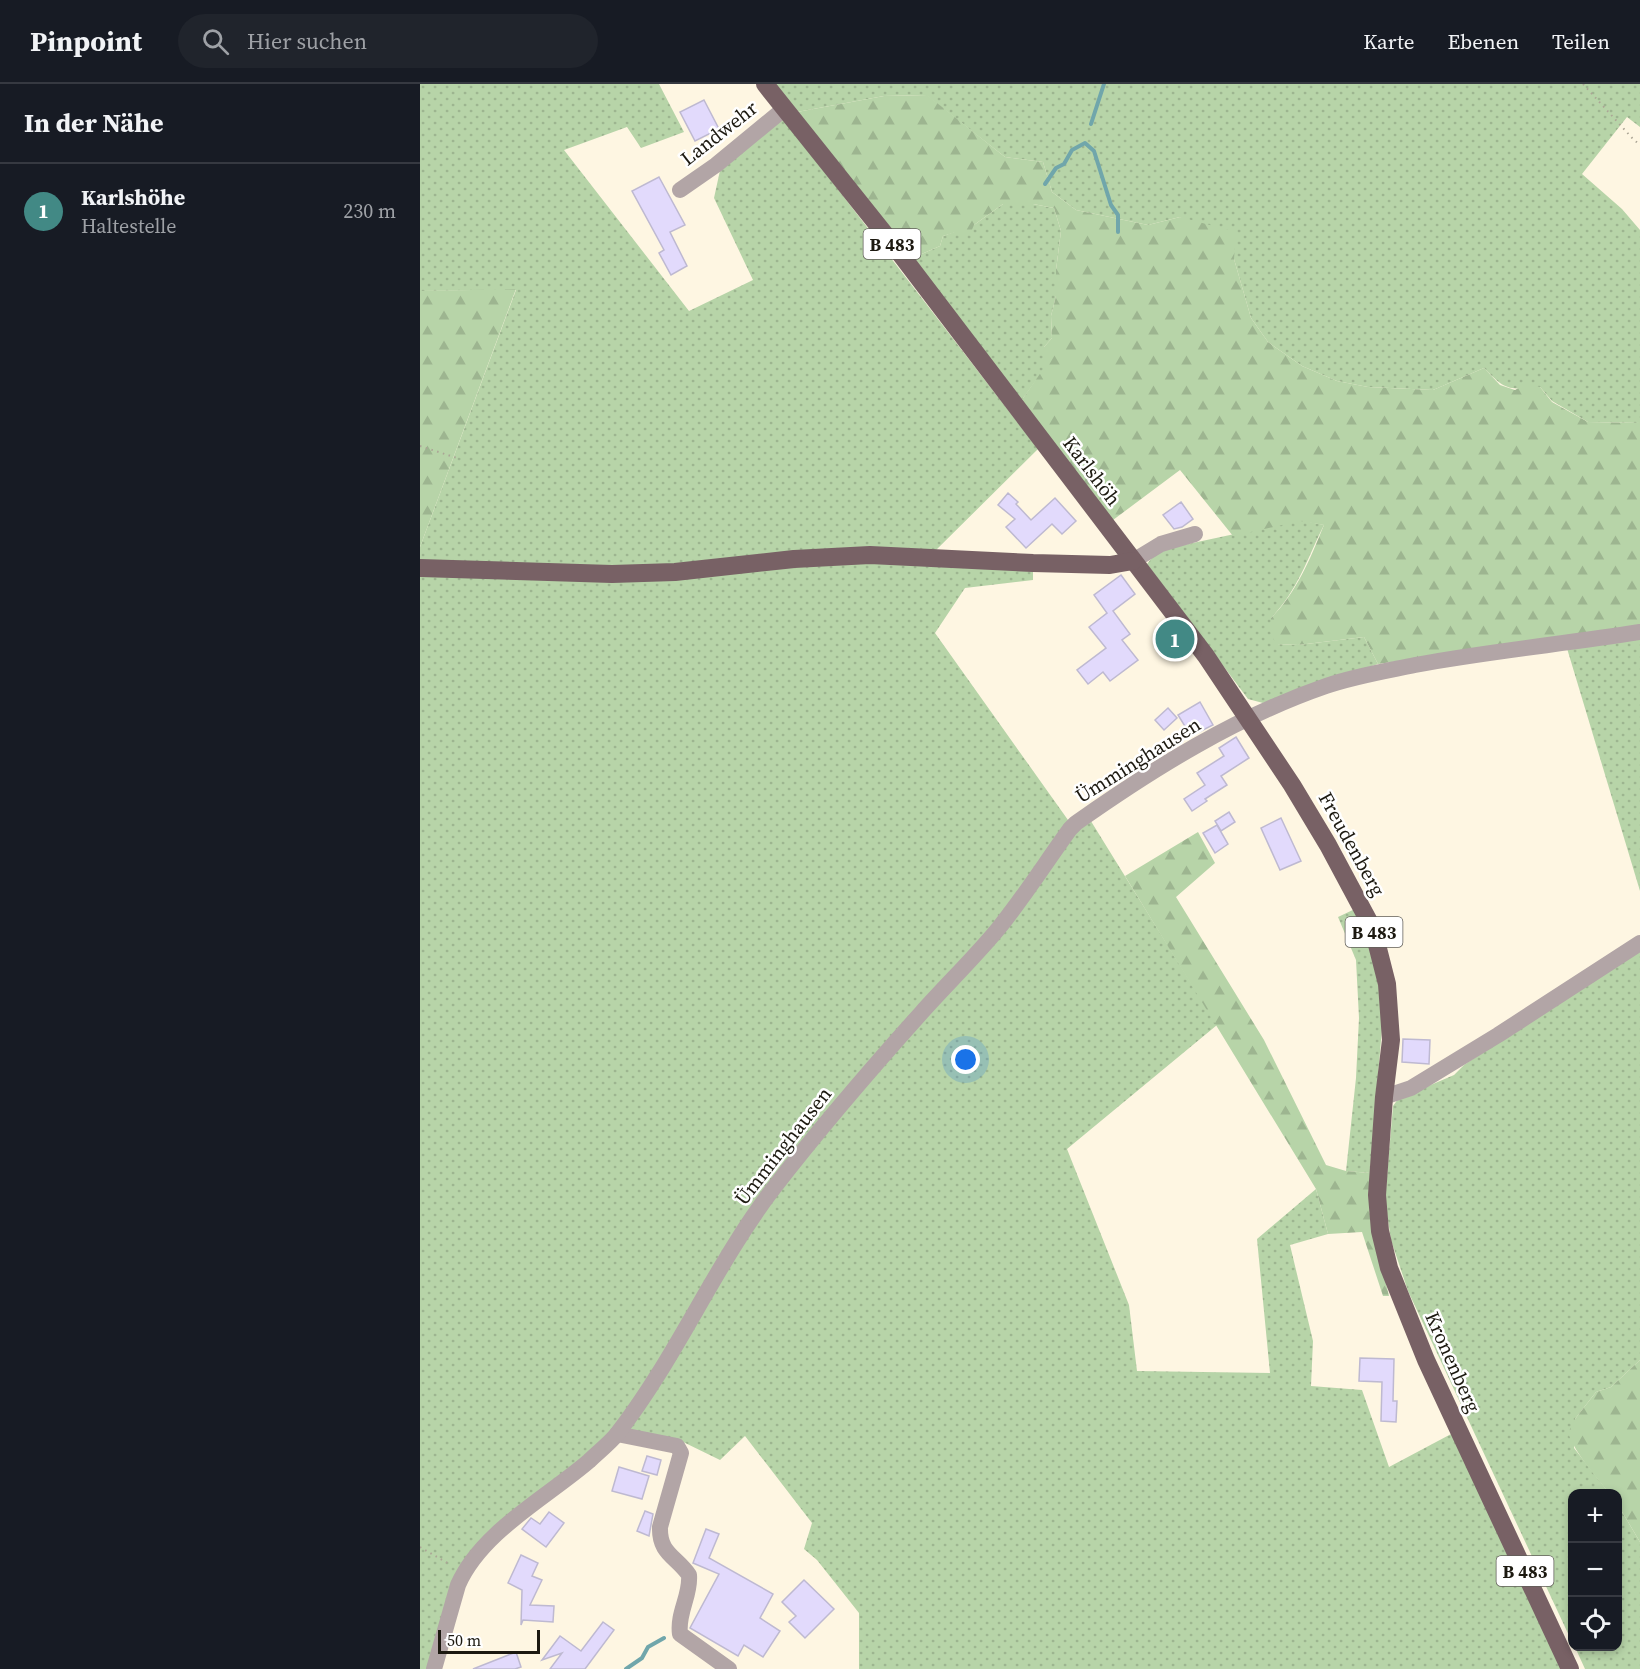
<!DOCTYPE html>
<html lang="de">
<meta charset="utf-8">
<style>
:root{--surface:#171b24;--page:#20242c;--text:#f1f3f6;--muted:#9ea1a6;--line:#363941;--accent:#428985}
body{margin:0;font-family:"Source Serif 4",serif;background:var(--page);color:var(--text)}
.controls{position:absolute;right:18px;bottom:18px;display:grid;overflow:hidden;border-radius:12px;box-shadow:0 3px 9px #0003}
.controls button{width:54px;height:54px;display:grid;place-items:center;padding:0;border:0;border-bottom:2px solid var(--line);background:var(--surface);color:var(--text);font:30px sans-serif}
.scale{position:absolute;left:18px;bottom:15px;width:102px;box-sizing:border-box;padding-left:6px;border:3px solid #1c1910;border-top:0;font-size:16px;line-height:21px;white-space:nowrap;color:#1c1910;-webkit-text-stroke:4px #fff;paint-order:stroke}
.you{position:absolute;left:546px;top:976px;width:21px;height:21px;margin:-15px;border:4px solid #fff;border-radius:50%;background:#1a73e8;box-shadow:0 0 0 9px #1a73e833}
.badge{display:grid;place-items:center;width:39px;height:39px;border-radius:50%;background:var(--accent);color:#fff;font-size:20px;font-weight:700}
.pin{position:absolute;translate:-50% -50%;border:3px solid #fff;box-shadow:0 2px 6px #0006}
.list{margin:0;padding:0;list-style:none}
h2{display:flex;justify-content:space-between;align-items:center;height:78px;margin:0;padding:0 24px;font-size:26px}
h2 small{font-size:20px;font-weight:400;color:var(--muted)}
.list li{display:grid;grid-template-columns:39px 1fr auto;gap:18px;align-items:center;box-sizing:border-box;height:96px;padding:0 24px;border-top:2px solid var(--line)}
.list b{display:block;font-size:22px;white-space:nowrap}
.list p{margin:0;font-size:20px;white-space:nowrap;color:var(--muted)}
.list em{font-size:20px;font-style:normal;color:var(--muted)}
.icon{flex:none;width:33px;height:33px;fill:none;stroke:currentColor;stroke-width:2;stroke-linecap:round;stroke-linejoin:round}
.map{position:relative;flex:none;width:1220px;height:1585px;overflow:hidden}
header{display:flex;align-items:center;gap:36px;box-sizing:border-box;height:84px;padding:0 30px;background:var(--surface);border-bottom:2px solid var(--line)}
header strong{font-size:28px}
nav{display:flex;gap:33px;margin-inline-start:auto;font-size:21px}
.search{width:420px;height:54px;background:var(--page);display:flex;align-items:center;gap:15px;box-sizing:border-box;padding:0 21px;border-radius:33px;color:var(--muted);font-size:22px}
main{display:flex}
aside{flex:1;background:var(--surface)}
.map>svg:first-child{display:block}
</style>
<header>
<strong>Pinpoint</strong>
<div class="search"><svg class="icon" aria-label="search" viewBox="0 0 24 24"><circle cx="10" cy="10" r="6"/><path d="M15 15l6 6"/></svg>Hier suchen</div>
<nav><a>Karte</a><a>Ebenen</a><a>Teilen</a></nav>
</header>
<main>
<aside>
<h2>In der Nähe<small></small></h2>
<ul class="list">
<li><span class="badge">1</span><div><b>Karlshöhe</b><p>Haltestelle</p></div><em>230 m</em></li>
</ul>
</aside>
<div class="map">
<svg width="1220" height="1585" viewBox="0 0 1220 1585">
<defs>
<pattern id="green-dots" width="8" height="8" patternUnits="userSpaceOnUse" patternTransform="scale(1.5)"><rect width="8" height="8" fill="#b7d4a8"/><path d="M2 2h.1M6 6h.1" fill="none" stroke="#9db590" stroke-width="1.8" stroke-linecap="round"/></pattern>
<pattern id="forest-firs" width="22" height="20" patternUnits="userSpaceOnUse" patternTransform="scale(1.5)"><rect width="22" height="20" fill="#b7d4a8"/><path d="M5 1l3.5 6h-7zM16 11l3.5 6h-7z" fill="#9db590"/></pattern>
</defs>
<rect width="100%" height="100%" fill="#fef6e2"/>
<g fill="url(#green-dots)">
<path d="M0,0H239L264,48L221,64L207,43L144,66L269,227L333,196L294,114L301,82L363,34L618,365L512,470L254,486L0,479V463L96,206L0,207Z"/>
<path d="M354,0H1220V43L1207,33L1162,90L1202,125L1220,146V339L1168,338L1132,317L1120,303C1089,306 1086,307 1064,284L1013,306L948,303L917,297L882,282L848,258L831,234L814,175L760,133L728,141L656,126L632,108L623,78L585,73L506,11L464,12L377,28Z"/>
<path d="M583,120H613L634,124L641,147L636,186V212L631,232L632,254L624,263L625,284L601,317L490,175L520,162L523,152L554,141Z"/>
<path d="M880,436L904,441C887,475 878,506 851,534L857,560L878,561L944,553L958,580L843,619L828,615L727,480L735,470L754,463Z"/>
<path d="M374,475L613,479V496L545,504L515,549L648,736L669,734L797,941L647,1065L709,1221L717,1287L850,1289L837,1155L896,1105L908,1150L870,1161L893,1257L891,1302L942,1306L969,1383L1033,1349L1142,1585H439V1529L397,1476L384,1465L392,1439L325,1352L300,1376L257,1355L197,1350L58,1469L14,1585H0V484L92,487Z"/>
<path d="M1220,552V807L1146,561Z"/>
<path d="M937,824L959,885L962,944L950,1089L926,1087L936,994L939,934L936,876L918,833Z"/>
<path d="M1220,863V1276L1191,1303L1176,1308L1155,1335L1154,1364L1189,1409L1152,1410V1558L988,1207L971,1156L965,1116L973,1022L978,1015L1034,991L1044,981Z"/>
<path d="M1198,1421L1220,1458V1585H1165L1155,1563L1198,1562Z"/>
</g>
<g fill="url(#forest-firs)">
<path d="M507,11L585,73L623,78L632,108L656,126L728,141L760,133L816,148L814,175L831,234L848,258L882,282L917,297L948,303L1013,306L1064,284L1080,301L1095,306L1106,300L1120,303L1132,318L1168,338L1220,339V543L958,580L944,553L878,561L856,560L850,547L851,534C877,508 890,475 904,441L880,437L813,452L760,386L693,436L601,317L624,284V263L632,254L631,232L636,212V186L641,147L634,124L613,120H583L554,141L550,150L536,148L523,152L520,162L490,175L377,28L464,12Z"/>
<path d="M96,205L0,463V207Z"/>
<path d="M778,748L795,779L756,813L844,956L906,1081L926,1087L950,1089L953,1145L969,1212H963L942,1148L908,1150L896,1105L705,792Z"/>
<path d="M1220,1276V1458L1198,1421V1410L1189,1409C1174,1390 1157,1372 1148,1349L1155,1335L1176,1308L1191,1303Z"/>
</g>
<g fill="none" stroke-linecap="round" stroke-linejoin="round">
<g stroke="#70a6ab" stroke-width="4">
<path d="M671,40L684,0"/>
<path d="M625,100L636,84L644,80L652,66L665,59L674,67L691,121L698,131V148"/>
<path d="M206,1585L222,1574L228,1563L244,1554"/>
</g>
</g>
<g fill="#e2dafc" stroke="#beb9d1" stroke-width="1.5">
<path d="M284,16L299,45L275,57L260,28Z"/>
<path d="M239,93L265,141L250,148L267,182L251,191L239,169L244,166L212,107Z"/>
<path d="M588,409L598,418L596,420L611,436L635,414L656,437L642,450L632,440L606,464L586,443L595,435L578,421Z"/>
<path d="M761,418L773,435L762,443L754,445L743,431Z"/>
<path d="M701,491L715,510L693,527L710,550L702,556L718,576L690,597L683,588L668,600L657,586L686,564L669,543L687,529L674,511Z"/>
<path d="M780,618L793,641L771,652L758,631Z"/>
<path d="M748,624L757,634L744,646L735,636Z"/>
<path d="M816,653L829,674L801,692L807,701L785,715L787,717L772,727L764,715L785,701L777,689L804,672L799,664Z"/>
<path d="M809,728L815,738L801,747L795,737Z"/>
<path d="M861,734L881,777L860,786L841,744Z"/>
<path d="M797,741L808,760L795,769L783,749Z"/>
<path d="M983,955L1010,956L1009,980L982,978Z"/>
<path d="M940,1274L974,1275L973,1317H977L976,1338L961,1337L962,1298L939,1297Z"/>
<path d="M227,1372L241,1376L237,1391L222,1387Z"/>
<path d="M199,1383L229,1392L222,1415L192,1407Z"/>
<path d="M225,1427L233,1430L229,1452L217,1447Z"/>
<path d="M129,1428L144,1439L126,1463L102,1445L111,1434L120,1440Z"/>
<path d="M286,1445L299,1450L289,1474L353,1510L340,1534L360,1547L343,1573L324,1561L318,1572L270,1544L299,1490L273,1479Z"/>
<path d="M101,1471L118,1479L112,1492L122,1496L110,1521L134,1522L133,1538L103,1536L101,1541L102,1506L88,1499Z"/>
<path d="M384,1496L414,1525L385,1554L369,1538L376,1532L362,1518Z"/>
<path d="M183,1538L194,1546L165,1585H130L142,1569L122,1576L140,1552L161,1567Z"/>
<path d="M96,1568L101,1583L95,1585H53Z"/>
</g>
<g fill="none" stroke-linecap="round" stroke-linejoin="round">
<g stroke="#aba595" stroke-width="2" stroke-dasharray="1.5 4.5" stroke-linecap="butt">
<path d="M1163,0L1213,55L1220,61"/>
<path d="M0,362L37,374"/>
<path d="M0,1463L31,1481"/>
</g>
<g stroke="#b2a5a6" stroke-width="16">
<path d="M260,106L296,81L364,25"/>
<path d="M713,477L741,460L775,450"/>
<path d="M964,1013L991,1004L1078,951L1220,859"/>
<path d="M197,1350L257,1362L261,1369L240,1443C239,1470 256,1472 269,1491C271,1511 257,1529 260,1550L309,1585"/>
<path d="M14,1585L38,1501C61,1448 126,1414 169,1377C178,1368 189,1360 197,1350C257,1273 294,1182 353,1105C400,1044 450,986 502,928C527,900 554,874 578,845C604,813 626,778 650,745L656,739C734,684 816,633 906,602C935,592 966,587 995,581C1070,567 1145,560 1220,548"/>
</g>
<g stroke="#786165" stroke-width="18">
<path d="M345,0L472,159L786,572L872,701L908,761L953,845L967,900L971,956L964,1013L957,1111L960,1147L969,1184L1006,1276L1150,1585"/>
<path d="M0,484L192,490L255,488L374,475L450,471L613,479L690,481L713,477"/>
</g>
</g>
<g text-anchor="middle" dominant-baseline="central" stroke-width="5" stroke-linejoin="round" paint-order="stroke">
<g fill="#fff" stroke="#605e58" stroke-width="1.5">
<rect x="443.5" y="145" width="57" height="30" rx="4.5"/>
<rect x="925.5" y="833" width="57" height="30" rx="4.5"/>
<rect x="1076.5" y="1472" width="57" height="30" rx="4.5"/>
</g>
<g font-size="18" font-weight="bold" fill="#1c1910">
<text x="472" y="160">B 483</text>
<text x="954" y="848">B 483</text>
<text x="1105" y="1487">B 483</text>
</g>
<g font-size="20" fill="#1c1910" stroke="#fff">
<text transform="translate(299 49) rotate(-38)">Landwehr</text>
<text transform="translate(672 387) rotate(53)">Karlshöh</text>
<text transform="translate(718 676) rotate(-32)">Ümminghausen</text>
<text transform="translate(932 760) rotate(61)">Freudenberg</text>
<text transform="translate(363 1062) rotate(-52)">Ümminghausen</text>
<text transform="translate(1033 1278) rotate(66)">Kronenberg</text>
</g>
</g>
</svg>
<div class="controls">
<button>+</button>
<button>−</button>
<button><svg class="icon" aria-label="locate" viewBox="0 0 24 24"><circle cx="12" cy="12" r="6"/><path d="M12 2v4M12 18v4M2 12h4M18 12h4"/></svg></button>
</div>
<div class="scale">50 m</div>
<div class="you"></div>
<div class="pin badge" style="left:755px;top:555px">1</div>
</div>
</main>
